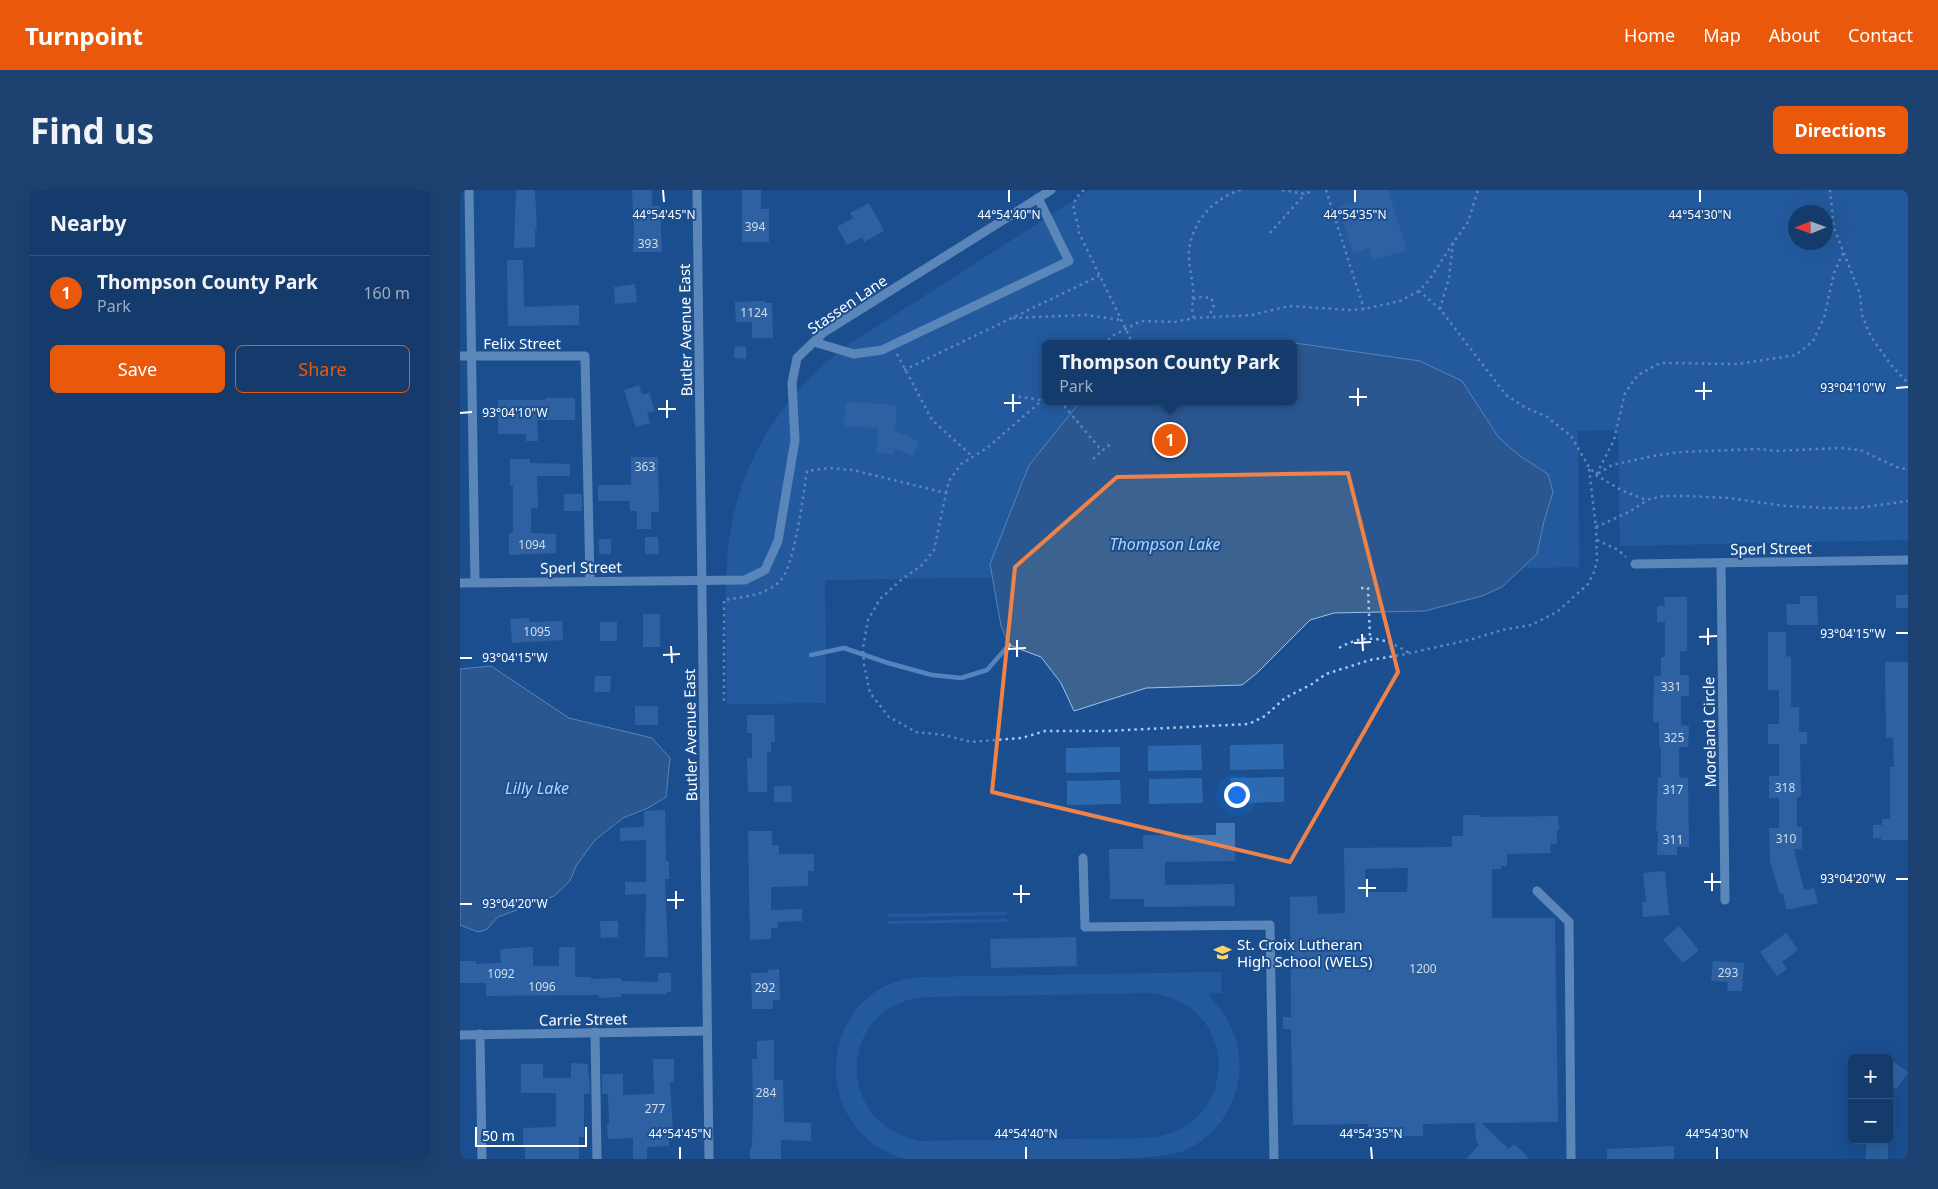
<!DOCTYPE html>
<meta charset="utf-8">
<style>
:root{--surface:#143b6b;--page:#1d4271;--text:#f1f3f6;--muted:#9dadc1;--line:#33557e;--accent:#ea580c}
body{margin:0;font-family:"Noto Sans",sans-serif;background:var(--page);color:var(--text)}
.controls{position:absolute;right:15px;bottom:15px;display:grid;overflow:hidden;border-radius:8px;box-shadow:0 5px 20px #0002}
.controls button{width:45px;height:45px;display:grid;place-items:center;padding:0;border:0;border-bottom:1px solid var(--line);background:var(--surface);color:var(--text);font:25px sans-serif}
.compass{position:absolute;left:1328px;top:15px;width:45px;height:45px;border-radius:50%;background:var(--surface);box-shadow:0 5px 20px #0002;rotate:269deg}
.scale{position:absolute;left:15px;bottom:12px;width:112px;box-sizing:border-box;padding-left:5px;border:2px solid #fff;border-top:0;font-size:14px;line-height:18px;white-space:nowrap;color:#fff;-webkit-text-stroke:4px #1b4f8f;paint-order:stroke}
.you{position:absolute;left:776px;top:604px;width:18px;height:18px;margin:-12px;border:4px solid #fff;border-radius:50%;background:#1a73e8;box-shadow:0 0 0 8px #1a73e833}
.badge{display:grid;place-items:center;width:32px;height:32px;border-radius:50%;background:var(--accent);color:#fff;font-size:16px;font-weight:700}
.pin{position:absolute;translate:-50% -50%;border:2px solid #fff;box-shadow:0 1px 5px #0006}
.popup{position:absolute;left:582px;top:150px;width:255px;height:65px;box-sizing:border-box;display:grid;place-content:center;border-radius:8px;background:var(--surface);filter:drop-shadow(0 1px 4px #0005);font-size:16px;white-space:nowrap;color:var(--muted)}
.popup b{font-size:19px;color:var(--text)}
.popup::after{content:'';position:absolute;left:50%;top:100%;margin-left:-10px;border:10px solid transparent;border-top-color:var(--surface)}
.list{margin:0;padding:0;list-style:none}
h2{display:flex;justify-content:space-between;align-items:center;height:65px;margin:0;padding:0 20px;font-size:21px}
h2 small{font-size:16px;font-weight:400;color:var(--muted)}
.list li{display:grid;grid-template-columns:32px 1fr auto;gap:15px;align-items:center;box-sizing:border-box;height:75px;padding:0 20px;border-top:1px solid var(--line)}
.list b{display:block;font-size:19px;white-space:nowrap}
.list p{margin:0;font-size:16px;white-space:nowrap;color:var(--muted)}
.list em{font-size:16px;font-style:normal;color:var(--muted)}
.actions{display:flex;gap:10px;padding:15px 20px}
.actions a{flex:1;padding:11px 0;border:1px solid var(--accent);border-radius:8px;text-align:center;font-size:18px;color:var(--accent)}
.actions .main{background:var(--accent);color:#fff}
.map{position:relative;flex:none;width:1448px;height:969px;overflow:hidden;border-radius:8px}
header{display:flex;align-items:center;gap:30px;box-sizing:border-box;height:70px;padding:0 25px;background:var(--accent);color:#fff}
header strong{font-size:24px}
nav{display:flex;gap:28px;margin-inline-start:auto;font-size:18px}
.intro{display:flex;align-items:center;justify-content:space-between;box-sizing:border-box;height:120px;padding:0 30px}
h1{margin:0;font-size:35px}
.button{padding:12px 22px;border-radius:8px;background:var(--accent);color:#fff;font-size:18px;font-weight:700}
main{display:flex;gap:30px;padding:0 30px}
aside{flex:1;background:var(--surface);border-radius:8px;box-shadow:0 5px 20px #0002}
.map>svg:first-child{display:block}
</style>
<header>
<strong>Turnpoint</strong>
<nav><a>Home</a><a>Map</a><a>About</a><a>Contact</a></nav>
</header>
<div class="intro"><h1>Find us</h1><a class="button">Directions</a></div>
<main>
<aside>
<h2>Nearby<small></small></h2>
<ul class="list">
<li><span class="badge">1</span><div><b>Thompson County Park</b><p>Park</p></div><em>160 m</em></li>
</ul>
<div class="actions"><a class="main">Save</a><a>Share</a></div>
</aside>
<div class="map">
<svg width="1448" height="969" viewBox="0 0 1448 969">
<rect width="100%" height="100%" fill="#1b4f8f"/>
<g fill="#2e69ad" fill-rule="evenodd">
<path d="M630,0H1448V350L1160,356L1158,240L1118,241L1119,377L365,390L366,513L267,514C267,468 264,420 267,374C271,284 317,208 388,155ZM1336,22H1366V52H1336ZM586,154H834V211H586Z"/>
<path d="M823,554L824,579L770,580V555Z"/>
<path d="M741,555L742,580L688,581V556Z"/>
<path d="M660,557V582L606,583V558Z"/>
<path d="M824,587V612L771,613L770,588Z"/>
<path d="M742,588L743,613L689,614V589Z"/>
<path d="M660,590L661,614L607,615V591Z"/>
<path d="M547,722V725L427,727V724Z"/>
<path d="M547,729V732L427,734V731Z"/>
<path d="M761,782L762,803H751L749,806C772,829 784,860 778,892C772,924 751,950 721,962C691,969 654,969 623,969C563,969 504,969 445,969C342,939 360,792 462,787ZM688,803C781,810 783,939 689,948L458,951C370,931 380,811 467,807Z"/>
</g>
<g fill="#3c6290" stroke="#9cc4f0">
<path d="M835,153L960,171L1002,191L1039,248L1060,266L1088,284L1093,302L1084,331L1077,364L1042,397L1022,406L965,421L874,423L850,430L797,483L782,495L686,498L614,521L601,493L581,467L549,455L541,436L530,374L569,275L621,211H834V154H826Z"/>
<path d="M31,476L109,528L192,548L210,568L206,607L188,618L163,628L135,650L116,676L110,691L94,706L38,727L26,740L18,742L0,735V479Z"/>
</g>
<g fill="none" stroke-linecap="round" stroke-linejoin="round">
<path stroke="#9cc4f0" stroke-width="4.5" d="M351,465L384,458L428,473L472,485L501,488L527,480L549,455"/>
</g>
<g fill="#4478b7" fill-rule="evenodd">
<path d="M56,0H75L77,40H75V57L54,58Z"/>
<path d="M172,0H192V16H200L202,62H173L174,43Z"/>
<path d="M282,0H301V19H309V52H282Z"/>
<path d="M894,0H928L947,60L913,70L909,58L893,64L879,17L898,11Z"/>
<path d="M409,13L424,41L404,52L402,47L387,55L377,37L393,28L390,23Z"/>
<path d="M47,70H63L64,117L119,115V135L48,136Z"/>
<path d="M175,94L177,112L155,114L154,97Z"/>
<path d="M305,111V113H312L313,148H292V132H276L275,112Z"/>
<path d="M275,156L286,157V169L274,168Z"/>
<path d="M179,195L182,205L189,203L195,221L187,223L190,233L176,237L164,200Z"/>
<path d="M85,208H115V230H77L78,251H66V244H38V210H85Z"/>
<path d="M386,212L437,215L435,241L459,251L453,266L434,258L433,264L416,263L418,238L384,236Z"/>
<path d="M171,267H198L199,322H191V339H177V321H170V311H138V295H171Z"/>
<path d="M50,269H70V273L110,274V286H77L78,318H71V343L96,344V363L49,365V343H53V296H50Z"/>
<rect x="104" y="304" width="18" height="17"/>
<path d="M185,347H198L199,364H185Z"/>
<rect x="139" y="349" width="12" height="15"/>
<rect x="1436" y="405" width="12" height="13"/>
<path d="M1340,406H1357L1358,435H1327L1326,414H1340Z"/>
<path d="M1204,407H1227V461H1220V485H1229V506H1221V535L1229,536L1228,557H1219V587L1228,588L1229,657H1217V665H1197L1198,641H1196L1198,587H1201V557H1199V532H1193L1194,486H1201V467H1205V432H1197V416H1205Z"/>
<rect x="183" y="424" width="17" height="33"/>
<path d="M69,428V432L102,431L103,450L52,453L50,429Z"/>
<rect x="140" y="432" width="17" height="19"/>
<path d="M1308,442H1326V467L1331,466V517H1339V542H1347V554H1340L1341,607H1337V637H1342V659H1334L1344,700L1354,698L1358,713L1331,719H1326L1323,703L1320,704L1310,672L1309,638H1319V608H1309V586H1319V554H1308V534H1319V500H1308Z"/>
<path d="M1425,472H1448V650H1421V648H1413V635H1422V629H1430V577H1434L1433,548H1426Z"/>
<path d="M135,486H151L150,502H134Z"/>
<rect x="175" y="516" width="23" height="19"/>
<path d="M287,525H314L315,552H311V562H307V602H288L287,568H292V543H287Z"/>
<path d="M314,596H331L332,612H314Z"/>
<path d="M205,620L206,671H209V689H205L208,767H185L186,704L165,705V692H186V650L160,651V638L184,637V621Z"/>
<path d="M1003,625H1019V627L1098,626L1099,640H1097V654H1090L1091,663L1047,664V676H1041V679H1032V728H1095L1098,932L1021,933L1049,959L1054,954L1070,969H1006L1019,955L1016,950L1015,933L963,934V946H908V934L833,935L831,839H823V827H831L830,707L857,706L858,724L885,723L884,658L992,657V646H1003ZM948,678L947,702H906L905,679Z"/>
<path d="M756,633H775V671L705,672V695L774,694L775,716L684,717V709H650L649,659H683V645H756Z"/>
<path d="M288,641H312V655H319V664H354V681H348V696L311,697V720L342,719V731L318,732V738H311V749L290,750Z"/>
<path d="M1205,681L1209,725L1183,727L1182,712H1186L1183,683Z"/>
<path d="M140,731H158V747L141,748Z"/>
<path d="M1219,736L1239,760L1223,773L1203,750Z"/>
<path d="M1326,743L1338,760L1322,772L1327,779L1317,786L1300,762Z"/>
<path d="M616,747L617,776L531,778L530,749Z"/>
<path d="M73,757V776H99V757H115V787H131V789L161,788V791L198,792V783H211V802H207V804H161V807L139,808V805L26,806V793H0V771H16V774L41,773L40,759Z"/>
<path d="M1253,771L1284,773L1282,801H1267L1268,792L1251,791Z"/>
<path d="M319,779L320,810H313V819H292L291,783H307L308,780Z"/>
<path d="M314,850V890H323L324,932L351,933V951L321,950V969H290V958H292L293,913L292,869H297V851Z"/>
<path d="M193,869H214V891L210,892L213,942H209V956L187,957V969H173V948L148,949L147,934H149L148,904H142V884H163V905L194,904Z"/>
<path d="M1429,869L1448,882L1437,899L1429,894Z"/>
<path d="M111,873L128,874V884H129L130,904H124V947H119V969H65V957H63V938L96,937V903H61V874H83V888H111Z"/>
<rect x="1406" y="950" width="22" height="19"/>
<path d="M1214,956V969H1147V959Z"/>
</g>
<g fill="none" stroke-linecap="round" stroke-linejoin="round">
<g stroke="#a9c9ee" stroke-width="2.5" stroke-dasharray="2.5 4" stroke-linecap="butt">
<path d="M624,0C605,16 618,23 619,43L672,152L668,154"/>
<path d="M822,0L845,4L853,0"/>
<path d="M866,0L904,119"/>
<path d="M1370,0L1374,38L1400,104L1402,125L1411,147L1432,176L1448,193"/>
<path d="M810,43L845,4"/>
<path d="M993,53L969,90L959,101L980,119L1046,205L1066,218L1086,226L1111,246L1129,277L1136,285L1161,300L1186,310L1204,306H1227L1269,308L1325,316L1367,318H1397L1448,311"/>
<path d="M1383,63L1374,83L1364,128L1353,151L1336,165L1278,174L1200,173L1178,185L1165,203L1154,250L1136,285L1152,275L1193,266L1220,262L1300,259L1315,261L1381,258L1400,260L1439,278L1448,279"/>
<path d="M733,109L739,107L751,108L754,115L749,127"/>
<path d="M980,119L989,88L993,53L1008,32L1018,0"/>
<path d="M553,128L627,125L660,130"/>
<path d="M734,128C730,119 734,111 733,101C733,88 728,76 729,62C731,33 753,8 781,0"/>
<path d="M643,154L654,145L681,131L715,132L734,128L792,125L829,116L890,120L904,119L940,111L959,101"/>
<path d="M437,164L472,230L512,266"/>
<path d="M444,180L639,86"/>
<path d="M552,206L582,210"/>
<path d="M600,211L642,261"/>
<path d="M633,269L650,254"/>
<path d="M1129,279L1136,337L1169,322L1186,311"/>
<path d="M486,303L489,291L501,274L527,258L586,207"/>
<path d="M1137,350L1158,360L1166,367"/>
<path d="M901,398H908L910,448"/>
<path d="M879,458C905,443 924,447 949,463"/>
<path d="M264,511V410C283,407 302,406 318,393C335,380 343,304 347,281L369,278L393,280L486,303L474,360L462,375L442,389L420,409L408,430L403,458L404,474L410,503L429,527L456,542L484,545L511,552L562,548L585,541H646L789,534L805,526L825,508L852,494L866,484L910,470L941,465L1013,449L1042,440L1071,435L1097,422L1128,394L1134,382L1137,371L1136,337"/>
</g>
<g stroke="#a9c9ee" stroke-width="9">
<path d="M9,0L15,392"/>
<path d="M237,0L249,969"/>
<path d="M354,152L394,164L422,160L609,71L578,8"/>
<path d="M0,166H125L130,391"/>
<path d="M1261,373L1265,710"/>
<path d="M1175,374L1448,370"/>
<path d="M0,393L285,390L305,380L318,351L335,250L332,193L337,168L363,143L591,0"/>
<path d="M623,668L625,737L810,735L814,969"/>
<path d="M1077,701L1109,732L1111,969"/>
<path d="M135,842L137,969"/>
<path d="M20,844L22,969"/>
<path d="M0,845L247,841"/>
</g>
</g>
<path d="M0 0H1448V969H0ZM888,283L938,482L830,672L532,602L555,377L657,287Z" fill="#1b4f8f" fill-opacity=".55" fill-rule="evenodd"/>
<path fill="none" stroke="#ee8249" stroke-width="4" stroke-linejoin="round" d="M888,283L938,482L830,672L532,602L555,377L657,287Z"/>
<path fill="none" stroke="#fff" stroke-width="2" d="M203,0L204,12M549,0V12M895,0V12M1240,0V12M1244,192V210M898,198V216M1436,198L1448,197M1235,201H1252M553,204V222M889,207H907M207,210V228M544,213H561M198,219H216M0,223L12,222M1248,438V455M1436,443H1448M902,444L903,461M1239,447L1257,446M557,450V467M894,453L911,452M211,456L212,473M548,459L566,458M203,465L220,464M0,468H12M1252,683V701M907,689V707M1436,689H1448M1244,692H1261M561,695V713M898,698H916M216,701V719M553,704H570M207,710H224M0,714H12M220,957V969M566,957V969M911,957L912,969M1257,957V969"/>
<defs>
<symbol id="school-bare" viewBox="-9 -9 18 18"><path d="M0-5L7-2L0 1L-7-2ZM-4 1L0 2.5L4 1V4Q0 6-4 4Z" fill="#ffd166" stroke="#1b4f8f" stroke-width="2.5" paint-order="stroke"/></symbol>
</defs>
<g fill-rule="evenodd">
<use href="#school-bare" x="750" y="750" width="25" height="25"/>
</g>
<g text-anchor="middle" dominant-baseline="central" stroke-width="4" stroke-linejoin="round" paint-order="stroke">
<g font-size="12" fill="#d0dded">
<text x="295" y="36">394</text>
<text x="188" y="53">393</text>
<text x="294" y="122">1124</text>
<text x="185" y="276">363</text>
<text x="72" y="354">1094</text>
<text x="77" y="441">1095</text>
<text x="1211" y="496">331</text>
<text x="1214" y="547">325</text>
<text x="1325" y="597">318</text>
<text x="1213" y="599">317</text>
<text x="1326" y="648">310</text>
<text x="1213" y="649">311</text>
<text x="963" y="778">1200</text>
<text x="1268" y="782">293</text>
<text x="41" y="783">1092</text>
<text x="82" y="796">1096</text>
<text x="305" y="797">292</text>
<text x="306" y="902">284</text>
<text x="195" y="918">277</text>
</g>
<g font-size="15" fill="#fff" stroke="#1b4f8f">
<text transform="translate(387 114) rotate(-34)">Stassen Lane</text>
<text transform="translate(225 140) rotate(-91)">Butler Avenue East</text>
<text x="62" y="153">Felix Street</text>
<text transform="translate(1311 358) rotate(-1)">Sperl Street</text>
<text transform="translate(121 377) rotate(-1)">Sperl Street</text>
<text transform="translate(1249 542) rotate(-91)">Moreland Circle</text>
<text transform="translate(230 545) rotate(-91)">Butler Avenue East</text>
<text transform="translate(123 829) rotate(-1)">Carrie Street</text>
</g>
<g font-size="15" fill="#fff" stroke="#1b4f8f" text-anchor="start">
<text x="777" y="754">St. Croix Lutheran<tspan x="777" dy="17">High School (WELS)</tspan></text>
</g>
<g font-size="16" font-style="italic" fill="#b5d3f5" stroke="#1b4f8f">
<text x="705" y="354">Thompson Lake</text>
<text x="77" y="598">Lilly Lake</text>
</g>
</g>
<g font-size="12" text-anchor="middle" fill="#fff" stroke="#1b4f8f" stroke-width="4" stroke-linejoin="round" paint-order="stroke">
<text x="204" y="29">44°54'45"N</text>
<text x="549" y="29">44°54'40"N</text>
<text x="895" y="29">44°54'35"N</text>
<text x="1240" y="29">44°54'30"N</text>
<text x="1393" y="202">93°04'10"W</text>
<text x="55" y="227">93°04'10"W</text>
<text x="1393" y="448">93°04'15"W</text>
<text x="55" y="472">93°04'15"W</text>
<text x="1393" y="693">93°04'20"W</text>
<text x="55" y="718">93°04'20"W</text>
<text x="220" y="948">44°54'45"N</text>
<text x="566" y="948">44°54'40"N</text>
<text x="911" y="948">44°54'35"N</text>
<text x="1257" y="948">44°54'30"N</text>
</g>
</svg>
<div class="controls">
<button>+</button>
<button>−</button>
</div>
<svg class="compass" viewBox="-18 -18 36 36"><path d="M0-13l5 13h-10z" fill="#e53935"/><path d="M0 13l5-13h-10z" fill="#9dadc1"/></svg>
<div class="scale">50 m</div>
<div class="you"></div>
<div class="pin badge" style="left:710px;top:250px">1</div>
<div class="popup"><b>Thompson County Park</b>Park</div>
</div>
</main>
